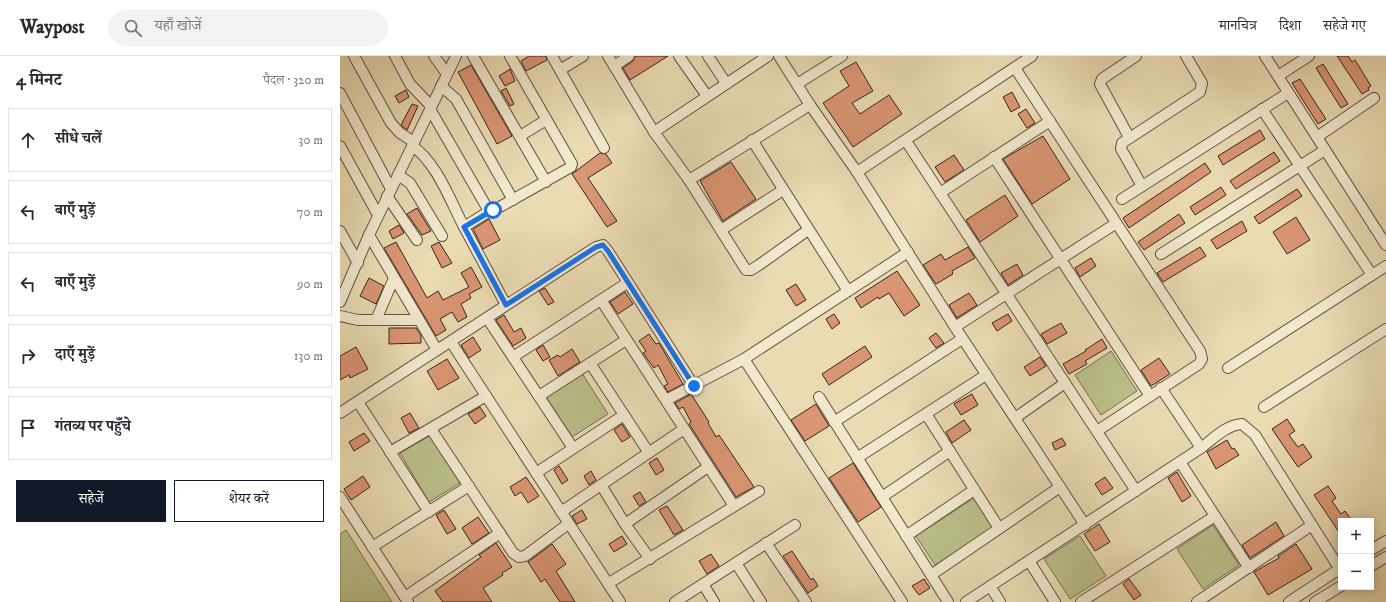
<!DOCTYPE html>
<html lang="hi">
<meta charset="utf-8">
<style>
:root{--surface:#fff;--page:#f2f2f3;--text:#2b2b33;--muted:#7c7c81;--line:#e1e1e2;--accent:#111827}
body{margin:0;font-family:"IM FELL DW Pica","Noto Serif Devanagari",serif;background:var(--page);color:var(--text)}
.controls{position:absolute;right:12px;bottom:12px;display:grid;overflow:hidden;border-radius:0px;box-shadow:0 2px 10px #0003}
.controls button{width:36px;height:36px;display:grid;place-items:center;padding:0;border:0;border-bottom:1px solid var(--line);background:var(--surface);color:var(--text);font:20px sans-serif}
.stop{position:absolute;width:12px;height:12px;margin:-9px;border:3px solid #1a73e8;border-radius:50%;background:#fff}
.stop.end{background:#1a73e8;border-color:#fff;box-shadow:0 1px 4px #0008}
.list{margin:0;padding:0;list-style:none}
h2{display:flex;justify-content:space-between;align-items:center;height:52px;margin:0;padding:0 16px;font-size:17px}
h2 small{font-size:13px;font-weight:400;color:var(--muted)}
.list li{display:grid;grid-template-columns:26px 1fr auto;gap:12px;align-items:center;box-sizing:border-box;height:64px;margin:0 8px 8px;padding:0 8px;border:1px solid var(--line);border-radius:0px}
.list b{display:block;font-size:15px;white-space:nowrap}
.list em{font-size:13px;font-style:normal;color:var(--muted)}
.actions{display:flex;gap:8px;padding:12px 16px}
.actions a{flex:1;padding:9px 0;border:1px solid var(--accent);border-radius:0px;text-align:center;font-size:14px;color:var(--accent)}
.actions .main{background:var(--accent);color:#fff}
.icon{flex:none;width:22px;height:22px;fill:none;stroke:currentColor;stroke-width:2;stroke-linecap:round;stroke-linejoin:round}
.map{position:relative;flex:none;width:1046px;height:546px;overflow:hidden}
header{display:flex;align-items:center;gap:24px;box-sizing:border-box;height:56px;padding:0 20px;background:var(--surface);border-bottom:1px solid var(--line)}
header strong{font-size:19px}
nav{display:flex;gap:22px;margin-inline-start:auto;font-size:14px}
.search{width:280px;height:36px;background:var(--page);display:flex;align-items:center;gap:10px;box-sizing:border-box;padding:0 14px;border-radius:22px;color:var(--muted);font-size:15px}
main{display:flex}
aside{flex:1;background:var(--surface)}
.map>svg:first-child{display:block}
</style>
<header>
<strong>Waypost</strong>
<div class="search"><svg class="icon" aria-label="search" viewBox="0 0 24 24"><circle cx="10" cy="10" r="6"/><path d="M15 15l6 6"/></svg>यहाँ खोजें</div>
<nav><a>मानचित्र</a><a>दिशा</a><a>सहेजे गए</a></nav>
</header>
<main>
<aside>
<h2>4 मिनट<small>पैदल · 320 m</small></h2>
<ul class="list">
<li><svg class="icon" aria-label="ahead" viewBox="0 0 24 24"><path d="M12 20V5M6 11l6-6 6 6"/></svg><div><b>सीधे चलें</b></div><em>30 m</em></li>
<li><svg class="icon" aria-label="left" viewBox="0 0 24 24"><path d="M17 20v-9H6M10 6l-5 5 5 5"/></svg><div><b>बाएँ मुड़ें</b></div><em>70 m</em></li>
<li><svg class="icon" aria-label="left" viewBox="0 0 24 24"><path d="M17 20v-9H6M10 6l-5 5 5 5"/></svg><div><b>बाएँ मुड़ें</b></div><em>90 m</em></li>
<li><svg class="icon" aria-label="right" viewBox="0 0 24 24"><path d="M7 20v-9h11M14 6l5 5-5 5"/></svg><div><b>दाएँ मुड़ें</b></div><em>130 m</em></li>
<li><svg class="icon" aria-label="arrive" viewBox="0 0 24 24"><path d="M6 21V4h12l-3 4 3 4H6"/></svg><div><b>गंतव्य पर पहुँचे</b></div></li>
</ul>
<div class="actions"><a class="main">सहेजें</a><a>शेयर करें</a></div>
</aside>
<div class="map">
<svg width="1046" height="546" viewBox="0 0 1046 546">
<rect width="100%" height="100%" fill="#eadbb3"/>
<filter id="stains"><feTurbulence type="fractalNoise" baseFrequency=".005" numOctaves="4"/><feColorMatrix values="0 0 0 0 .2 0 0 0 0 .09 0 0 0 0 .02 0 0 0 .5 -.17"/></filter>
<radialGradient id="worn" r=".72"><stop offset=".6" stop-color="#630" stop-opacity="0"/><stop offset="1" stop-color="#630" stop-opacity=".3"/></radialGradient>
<g fill="#babf8a" stroke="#777254">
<path d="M771,295L797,335L761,359L735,319Z"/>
<path d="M242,317L268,358L232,381L206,341Z"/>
<path d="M91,379L120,427L89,446L60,397Z"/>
<path d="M634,442L653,472L595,509L576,480Z"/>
<path d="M873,469L899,509L863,533L837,493Z"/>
<path d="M6,474L52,546H0V478Z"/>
<path d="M740,480L766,520L730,543L704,503Z"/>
</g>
<g fill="#da9573" stroke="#34251d">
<path d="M189,0H206L207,4L186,15L181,5Z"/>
<path d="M295,0H328L290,24L283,12L293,5Z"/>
<path d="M997,0H1008L1012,6L1015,4L1031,30L1028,32L1029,34L1022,38Z"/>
<path d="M516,6L533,35L512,47L520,58L549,39L562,58L513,91L483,47L509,30L500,15Z"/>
<path d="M983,8L1008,48L1001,52L976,12Z"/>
<path d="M131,9L172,80L157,88L118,16Z"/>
<path d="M170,13L175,25L165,30L159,20Z"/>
<path d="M960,23L986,63L978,68L952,27Z"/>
<path d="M166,32L174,48L170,50L161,35Z"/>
<path d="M66,34L69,41L59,47L55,40Z"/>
<path d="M672,36L680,51L671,56L663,41Z"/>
<path d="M72,48L78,50L67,74L61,69Z"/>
<path d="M686,53L695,67L687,72L678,58Z"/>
<path d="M920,74L925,83L883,109L878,100Z"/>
<path d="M703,80L730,123L692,148L663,103Z"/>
<path d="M934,96L940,105L896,133L890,125Z"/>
<path d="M260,97L266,98L272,107L248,122L277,165L267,171L232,118Z"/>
<path d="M614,99L624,114L605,126L595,111Z"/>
<path d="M391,106L416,143L383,165L360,125Z"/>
<path d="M865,107L871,116L789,172L783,162Z"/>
<path d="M881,131L886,139L855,159L850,151Z"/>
<path d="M957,133L962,140L919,168L914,161Z"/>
<path d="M665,139L678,160L640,186L626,164Z"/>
<path d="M77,152L91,175L82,179L67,158Z"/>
<path d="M839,158L845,167L804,194L798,186Z"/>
<path d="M956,161L970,184L947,198L933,176Z"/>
<path d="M149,163L160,184L143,193L133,173Z"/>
<path d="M902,165L907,175L877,193L871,184Z"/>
<path d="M59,169L64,177L53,183L49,175Z"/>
<path d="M56,186L87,242L98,235L103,244L129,231L121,217L131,211L142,231L129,238L131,242L121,248L127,261L118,266L112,256L100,263L106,274L96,280L44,192Z"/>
<path d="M99,186L112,207L102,212L91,190Z"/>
<path d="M628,191L635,202L612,215L613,218L596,228L583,209L601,198L605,204Z"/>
<path d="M860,191L866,200L823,226L817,217Z"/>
<path d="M751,202L756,210L740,221L735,212Z"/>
<path d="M677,208L683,219L668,229L661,217Z"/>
<path d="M557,215L580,249L564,260L549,237L539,243L538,241L521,252L515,242Z"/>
<path d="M29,222L44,230L36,248L20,240Z"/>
<path d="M456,228L466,244L456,250L446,234Z"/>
<path d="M205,232L214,246L208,249L199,235Z"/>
<path d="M285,236L293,248L278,258L270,246Z"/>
<path d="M629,237L637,249L617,262L609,249Z"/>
<path d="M494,258L500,267L492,273L486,263Z"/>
<path d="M668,258L672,265L657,275L652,267Z"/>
<path d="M164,259L174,276L181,272L186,282L173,290L156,264Z"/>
<path d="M721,267L727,277L707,288L701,278Z"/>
<path d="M49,272H76L81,279V287L49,288Z"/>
<path d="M596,277L604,287L596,292L589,282Z"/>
<path d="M309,278L316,288L319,287L343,328L328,336L324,330L328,328L318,309L314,312L303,297L306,295L299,285Z"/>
<path d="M133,281L141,294L129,302L121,289Z"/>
<path d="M762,283L767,292L745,305L747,308L729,318L723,308L746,295L745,294Z"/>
<path d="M203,289L210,301L203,305L196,294Z"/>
<path d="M525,290L532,301L489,329L482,318Z"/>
<path d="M16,291L28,313L10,322L9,319L0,324V300Z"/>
<path d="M232,293L240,306L218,320L209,304L218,299L220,301Z"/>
<path d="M700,301L706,310L690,320L684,311Z"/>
<path d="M819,302L830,318L811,330L801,314Z"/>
<path d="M107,303L119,322L98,334L87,315Z"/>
<path d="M351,338L369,366L368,367L376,381L379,379L414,431L396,441L349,368L351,366L343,351L339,353L335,347Z"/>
<path d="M632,338L638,349L621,359L614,348Z"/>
<path d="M476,348L489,370L465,385L451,364Z"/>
<path d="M140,351L146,360L135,368L128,358Z"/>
<path d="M70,357L79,372L69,377L61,362Z"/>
<path d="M947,363L955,375L949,379L958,391L963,388L972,401L958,411L932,373Z"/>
<path d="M624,364L631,374L612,387L606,376Z"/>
<path d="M282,368L290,381L282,386L274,374Z"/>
<path d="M24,377L30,385L14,395L9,386Z"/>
<path d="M722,382L726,389L715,394L712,387Z"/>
<path d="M887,384L892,393L894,392L899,399L876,413L867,396Z"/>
<path d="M317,402L324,414L316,419L309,407Z"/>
<path d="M513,407L541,451L518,466L489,422Z"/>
<path d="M219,410L228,424L222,428L214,414Z"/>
<path d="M251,415L256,424L249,429L244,420Z"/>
<path d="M837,416L851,440L842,446L828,422Z"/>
<path d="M23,420L30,431L11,444L4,433Z"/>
<path d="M186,421L199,440L188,447L181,436L175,440L170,431Z"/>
<path d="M765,421L773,432L762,439L755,428Z"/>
<path d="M988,430L996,442L992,445L1001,458L1005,455L1012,465H1001V479L974,439Z"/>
<path d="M300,436L306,446L299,450L293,440Z"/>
<path d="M327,450L343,474L334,479L319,454Z"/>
<path d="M104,454L116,473L107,478L96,459Z"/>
<path d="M242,454L247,463L237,468L232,460Z"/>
<path d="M138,461L149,477L132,488L122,472Z"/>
<path d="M936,466L944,480L910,502L902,489Z"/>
<path d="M759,468L770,486L755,495L744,478Z"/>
<path d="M282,480L287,488L274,496L269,488Z"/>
<path d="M156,487L172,511L162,517L163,519L143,532L152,546H103L95,535L141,501L139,499Z"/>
<path d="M212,488L226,508L216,515L235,546H220L205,523L201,526L188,506Z"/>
<path d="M956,488L972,513L928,539L914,516L939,502L938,500Z"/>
<path d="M452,495L471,524L473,522L478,530L468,537L443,500Z"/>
<path d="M371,498L379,510L367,518L359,505Z"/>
<path d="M584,523L590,532L579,539L572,530Z"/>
<path d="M789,523L801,539L794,544L783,528Z"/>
</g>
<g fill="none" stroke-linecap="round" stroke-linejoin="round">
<defs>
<g id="minor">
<path d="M14,0L51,67L60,77L74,86"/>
<path d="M55,0L70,28L91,50"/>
<path d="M94,0L107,18"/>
<path d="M133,0L206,126"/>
<path d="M212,0L264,92"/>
<path d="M268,0L314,76L349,124L406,214H411L419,209L468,174"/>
<path d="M339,0L367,40"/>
<path d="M368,0L386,27"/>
<path d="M439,0L470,49L517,116L615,271L745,469"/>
<path d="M925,0L1046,189"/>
<path d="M274,10L289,0"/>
<path d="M675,12L860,295L862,303L859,308L757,375"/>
<path d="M220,14L243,0"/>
<path d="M938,20L969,0"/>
<path d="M457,28L502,0"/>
<path d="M101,30L116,43L173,144"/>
<path d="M0,37L51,133"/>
<path d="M90,53L146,150L151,154L156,153L231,111L232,108L170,0"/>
<path d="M922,53L1032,219"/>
<path d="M314,76L428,0"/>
<path d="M180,80L206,64"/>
<path d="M789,81L760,28L762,23L796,0"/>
<path d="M977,81L1034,42"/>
<path d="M412,84L508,235"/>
<path d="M566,85L796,435"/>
<path d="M0,90L38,159"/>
<path d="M72,90C96,105 111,146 124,171L151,154"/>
<path d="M654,101L810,340"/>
<path d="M517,116L692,0"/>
<path d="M58,119L70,127L102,180"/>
<path d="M349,124L470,49"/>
<path d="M802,130L784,98L781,93L782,87L860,36L862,27L846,0"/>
<path d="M600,137L710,65"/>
<path d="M47,140L77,184"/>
<path d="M782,143L948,37"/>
<path d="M124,171L166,249"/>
<path d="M381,174L443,134"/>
<path d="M0,175L18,207"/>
<path d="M29,179L97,294"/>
<path d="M821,198L985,94"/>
<path d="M261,244L394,450"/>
<path d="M0,246L29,179L116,0"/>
<path d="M0,260L18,264H79"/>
<path d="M147,262L233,392"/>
<path d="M36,264L54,222"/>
<path d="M615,271L775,168"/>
<path d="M111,286L280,546"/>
<path d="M173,301L287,227"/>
<path d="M404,303L562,546"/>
<path d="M250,307L309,397"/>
<path d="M888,312L1046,210"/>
<path d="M821,332L861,392"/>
<path d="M199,340L286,284"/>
<path d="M479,341L608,546"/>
<path d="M326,344L404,303L568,196"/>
<path d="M18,346L89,456"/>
<path d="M924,351L1046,273"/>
<path d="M0,357L256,191L263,189L268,195L354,330"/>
<path d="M586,358L659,472"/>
<path d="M675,362L725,327"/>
<path d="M494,366L622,283"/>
<path d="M91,373L173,497L179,501L185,500L228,468"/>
<path d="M50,396L146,340"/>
<path d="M517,402L646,319"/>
<path d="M840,406L909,512"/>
<path d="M196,417L284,359"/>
<path d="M261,429L285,468L310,503"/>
<path d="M0,441L68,546"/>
<path d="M542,441L610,395"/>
<path d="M221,456L344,373"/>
<path d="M285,468L368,411"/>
<path d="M566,480L634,434"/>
<path d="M426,487L466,546"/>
<path d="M32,491L129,430"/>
<path d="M1031,494L1046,485"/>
<path d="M689,505L715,546"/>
<path d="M396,507L421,546"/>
<path d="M1031,510L1046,501"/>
<path d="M591,519L720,431"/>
<path d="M269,527L419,435"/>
<path d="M363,528L374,546"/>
<path d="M650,530L660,546"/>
<path d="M65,541L160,477"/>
<path d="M335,546L455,469"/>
<path d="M626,546L861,392C873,383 886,369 902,368L915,379L1001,515"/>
<path d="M741,546L875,460"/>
<path d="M857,546L972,469"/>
<path d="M949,546L1001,512"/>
<path d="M975,546L1001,530"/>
</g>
</defs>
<use href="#minor" stroke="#625242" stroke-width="12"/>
<use href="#minor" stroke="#f1e8ce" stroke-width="10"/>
</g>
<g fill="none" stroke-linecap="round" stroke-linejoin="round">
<path stroke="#1a73e8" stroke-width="5" d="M153,154L124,171L166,249L256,191L263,189L268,195L354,330"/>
</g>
<rect width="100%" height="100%" filter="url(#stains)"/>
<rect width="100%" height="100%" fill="url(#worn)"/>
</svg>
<div class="controls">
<button>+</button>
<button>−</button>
</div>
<div class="stop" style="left:153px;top:154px"></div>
<div class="stop end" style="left:354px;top:330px"></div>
</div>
</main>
